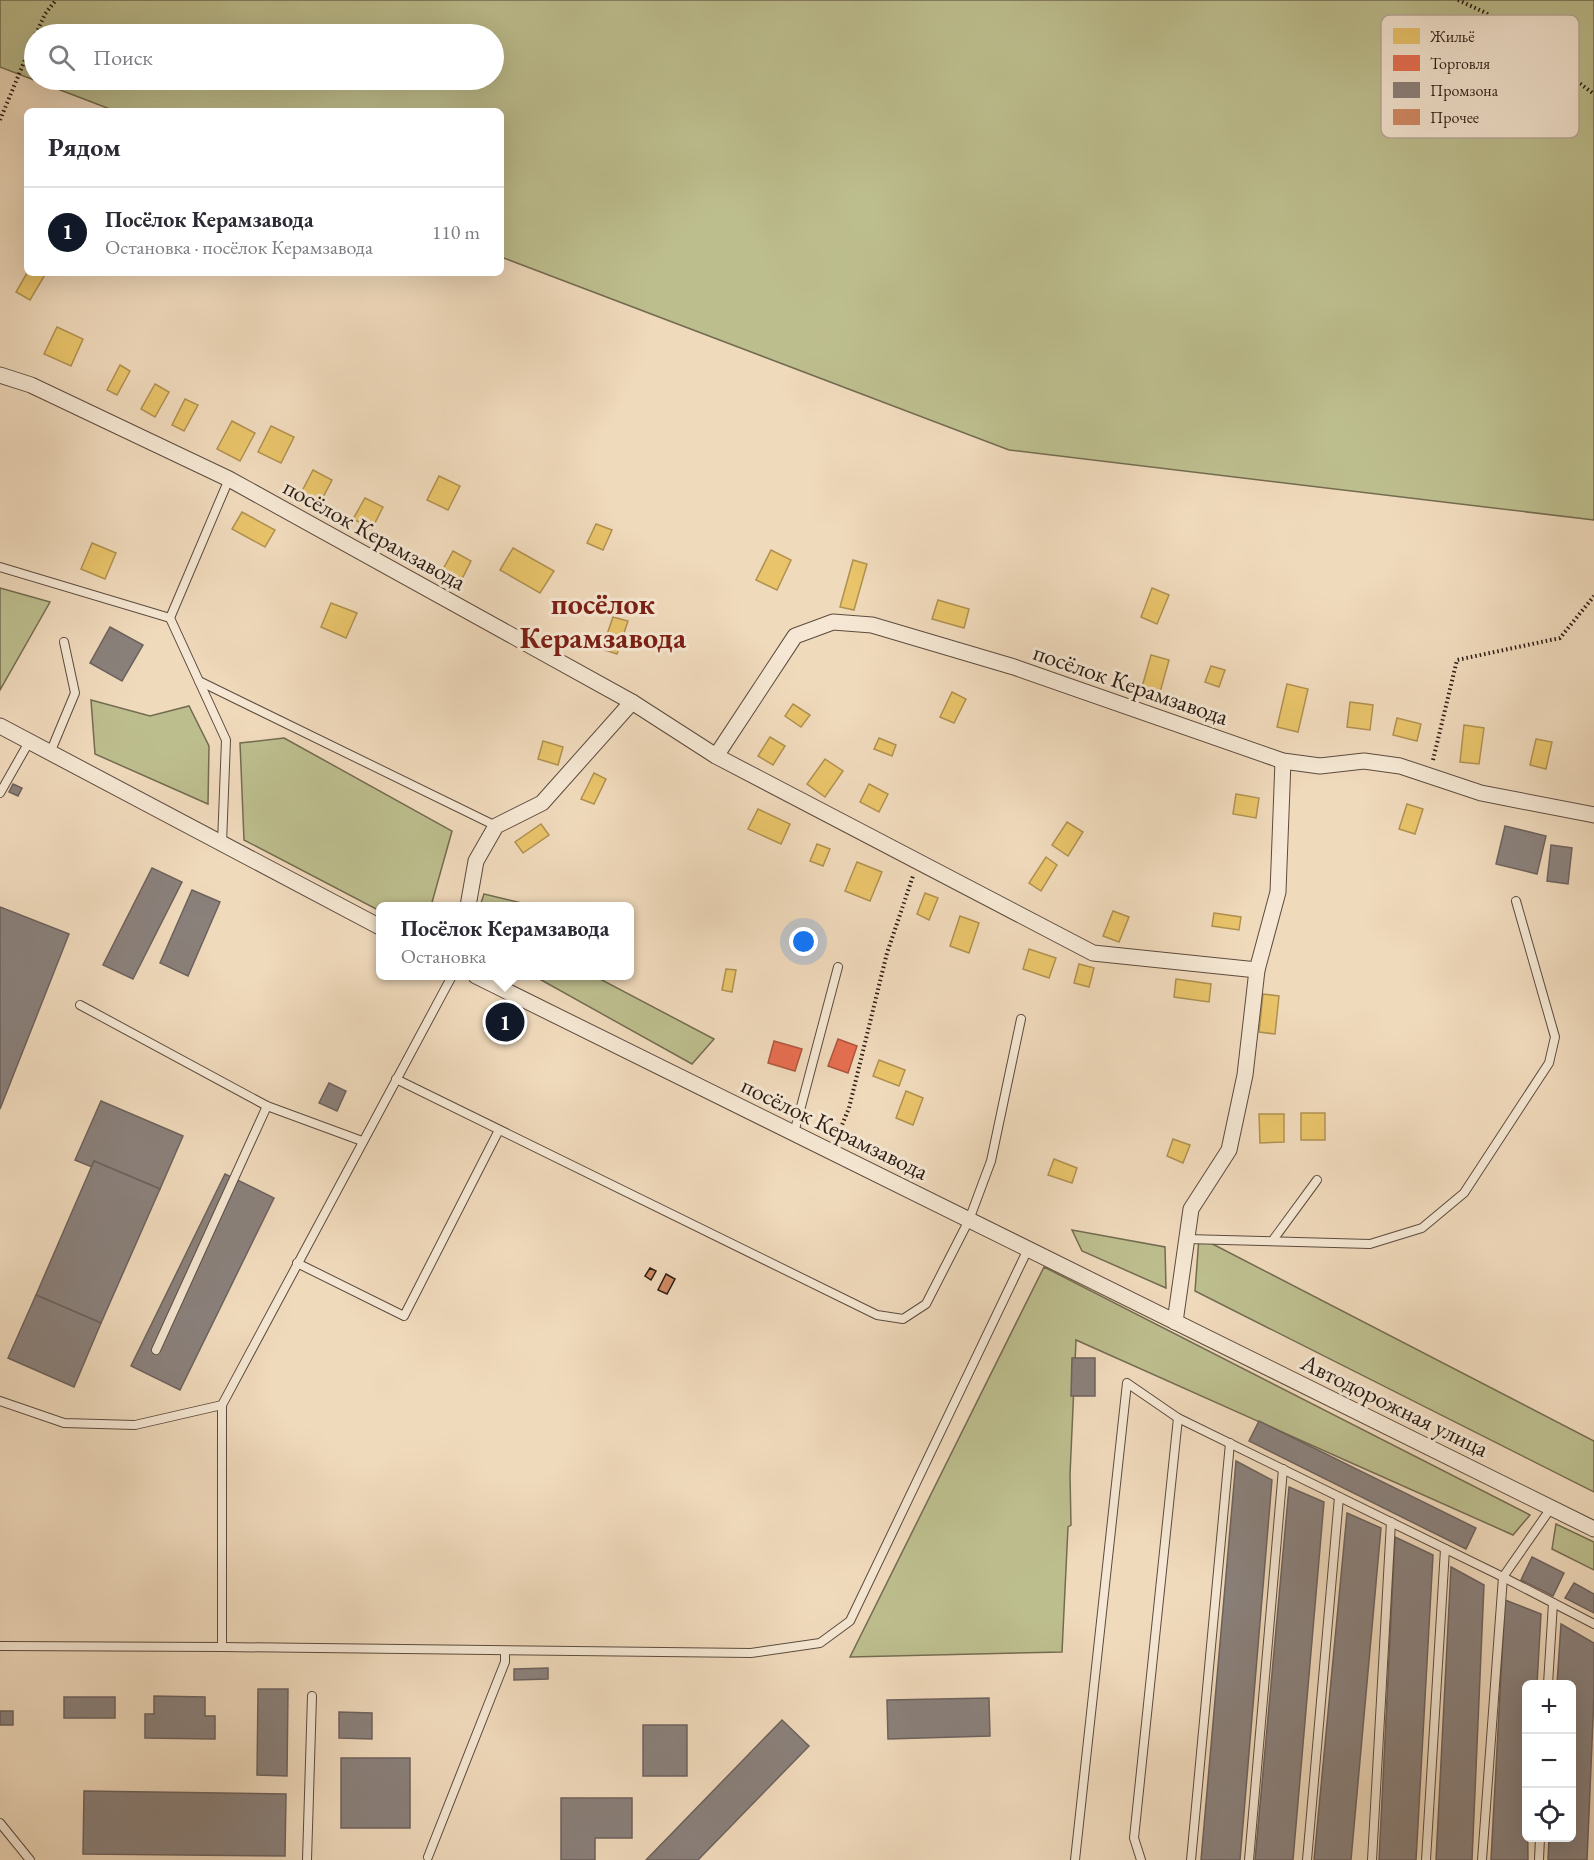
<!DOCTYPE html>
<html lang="ru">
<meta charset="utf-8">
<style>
:root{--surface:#fff;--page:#f7f7f7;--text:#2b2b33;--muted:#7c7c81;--line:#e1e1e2;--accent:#111827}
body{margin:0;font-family:"EB Garamond",serif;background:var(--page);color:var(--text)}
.controls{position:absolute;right:18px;bottom:18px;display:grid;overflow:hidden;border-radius:9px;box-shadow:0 6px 24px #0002}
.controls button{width:54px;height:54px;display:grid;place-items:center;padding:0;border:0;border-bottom:2px solid var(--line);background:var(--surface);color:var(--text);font:30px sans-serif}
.you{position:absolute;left:804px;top:942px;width:21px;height:21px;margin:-15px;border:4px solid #fff;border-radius:50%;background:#1a73e8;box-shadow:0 0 0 9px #1a73e833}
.badge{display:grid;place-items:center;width:39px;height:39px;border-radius:50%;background:var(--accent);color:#fff;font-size:20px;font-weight:700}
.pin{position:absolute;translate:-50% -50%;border:3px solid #fff;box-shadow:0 2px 6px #0006}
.popup{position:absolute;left:376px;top:902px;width:258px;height:78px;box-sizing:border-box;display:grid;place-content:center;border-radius:9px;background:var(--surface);filter:drop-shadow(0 2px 4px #0005);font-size:20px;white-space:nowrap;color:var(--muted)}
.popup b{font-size:22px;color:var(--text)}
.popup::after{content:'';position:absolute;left:50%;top:100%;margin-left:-12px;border:12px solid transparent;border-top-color:var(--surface)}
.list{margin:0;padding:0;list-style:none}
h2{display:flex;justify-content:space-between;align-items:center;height:78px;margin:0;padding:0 24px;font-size:26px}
h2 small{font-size:20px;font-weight:400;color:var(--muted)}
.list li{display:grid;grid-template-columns:39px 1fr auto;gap:18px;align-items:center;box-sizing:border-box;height:90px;padding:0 24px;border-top:2px solid var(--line)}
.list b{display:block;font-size:22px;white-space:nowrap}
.list p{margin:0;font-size:20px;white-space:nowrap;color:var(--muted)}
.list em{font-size:20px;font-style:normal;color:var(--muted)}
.icon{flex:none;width:33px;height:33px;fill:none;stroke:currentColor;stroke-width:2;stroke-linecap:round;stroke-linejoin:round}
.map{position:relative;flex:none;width:1594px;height:1860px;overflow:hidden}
.search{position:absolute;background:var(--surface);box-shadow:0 6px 24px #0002;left:24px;top:24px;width:480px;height:66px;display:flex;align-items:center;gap:15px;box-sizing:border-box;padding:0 21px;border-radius:33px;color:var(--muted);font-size:22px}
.panel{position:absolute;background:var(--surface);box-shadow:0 6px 24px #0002;left:24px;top:108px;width:480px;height:168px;border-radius:9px}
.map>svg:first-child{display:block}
</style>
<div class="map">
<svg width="1594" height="1860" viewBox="0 0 1594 1860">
<rect width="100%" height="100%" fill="#f0dabc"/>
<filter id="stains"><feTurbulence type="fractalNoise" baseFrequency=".00333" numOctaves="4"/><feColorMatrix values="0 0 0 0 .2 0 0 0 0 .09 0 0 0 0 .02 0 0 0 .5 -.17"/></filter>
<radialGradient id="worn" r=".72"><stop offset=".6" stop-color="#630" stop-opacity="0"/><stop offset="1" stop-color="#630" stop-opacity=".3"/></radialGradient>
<g fill="#bdbe8e" stroke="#746c51" stroke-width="1.5" fill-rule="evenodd">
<path d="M0,0H1594V520L1009,450L501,257V111H115L0,67ZM34,34H494V80H34Z"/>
<path d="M0,588L50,602L0,690Z"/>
<path d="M91,700L150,716L189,706L209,746L208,804L95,754Z"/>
<path d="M284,738L452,831L431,906H380V911L244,840L240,743Z"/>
<path d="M484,894L534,906H480Z"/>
<path d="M534,976H599L598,978L714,1039L692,1064Z"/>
<path d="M1072,1230L1165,1247L1166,1288L1082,1251Z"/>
<path d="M1199,1237L1594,1441V1492L1195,1291Z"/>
<path d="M1044,1267L1530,1515L1513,1535L1076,1340L1070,1475L1071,1525L1068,1527L1062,1652L850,1657Z"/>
<path d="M1556,1524L1594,1542V1570L1552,1549Z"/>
</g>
<g fill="#e9c46a" stroke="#b09150" stroke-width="1.5">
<path d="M27,273H46L30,300L16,292Z"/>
<path d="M57,327L83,339L71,366L44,354Z"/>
<path d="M120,365L130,371L117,395L107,390Z"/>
<path d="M155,384L169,392L155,417L141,409Z"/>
<path d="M185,399L198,405L184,431L172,425Z"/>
<path d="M232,421L255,433L240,461L217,449Z"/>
<path d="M271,426L294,437L281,463L258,452Z"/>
<path d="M313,470L332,480L320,503L301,493Z"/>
<path d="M439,476L460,486L448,510L427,500Z"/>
<path d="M365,498L383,507L372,529L353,519Z"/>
<path d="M242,512L275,530L265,547L232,529Z"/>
<path d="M596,524L612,530L603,550L587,543Z"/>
<path d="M92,543L116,553L105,579L81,569Z"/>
<path d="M513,548L554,571L540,593L500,570Z"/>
<path d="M771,550L791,560L777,590L756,580Z"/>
<path d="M453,551L471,561L461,581L442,571Z"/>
<path d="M853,560L867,564L854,610L840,607Z"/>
<path d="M1152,588L1169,595L1157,624L1141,617Z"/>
<path d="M938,600L969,609L964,628L932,619Z"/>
<path d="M331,603L357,613L346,638L321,627Z"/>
<path d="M613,617L628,621L617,654L602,649Z"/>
<path d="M1151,655L1169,660L1160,692L1142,687Z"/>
<path d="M1211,666L1225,670L1219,687L1205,682Z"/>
<path d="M1287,684L1308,689L1298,732L1277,727Z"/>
<path d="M952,692L966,699L954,723L940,717Z"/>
<path d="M1350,702L1373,705L1370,730L1347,727Z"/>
<path d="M793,704L810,715L801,727L785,716Z"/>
<path d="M1397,718L1421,724L1417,741L1393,735Z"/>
<path d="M1464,725L1484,728L1479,764L1460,762Z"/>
<path d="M770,737L785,746L773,765L758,756Z"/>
<path d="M879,738L896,745L892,756L874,749Z"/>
<path d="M1536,739L1552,742L1546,769L1530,765Z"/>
<path d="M543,741L563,747L558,765L538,759Z"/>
<path d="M825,759L843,771L825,797L807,784Z"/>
<path d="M594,773L606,779L594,804L581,799Z"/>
<path d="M869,784L888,794L879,812L860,802Z"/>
<path d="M1236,794L1259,798L1256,818L1233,814Z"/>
<path d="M1407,804L1423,809L1415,834L1399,829Z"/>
<path d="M758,809L790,824L781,844L748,829Z"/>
<path d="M1067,822L1083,832L1068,856L1052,845Z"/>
<path d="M541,824L549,835L523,853L515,842Z"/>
<path d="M817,844L830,849L823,866L810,861Z"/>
<path d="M1046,857L1057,865L1041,891L1029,883Z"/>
<path d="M857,862L882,872L870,901L845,891Z"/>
<path d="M925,893L938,898L929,920L917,914Z"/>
<path d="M1113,911L1129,917L1119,942L1103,936Z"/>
<path d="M1214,913L1241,917L1239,930L1212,926Z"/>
<path d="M960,916L979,923L969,953L950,946Z"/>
<path d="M1029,949L1056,958L1049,978L1023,969Z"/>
<path d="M1079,964L1094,968L1089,987L1074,983Z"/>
<path d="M726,969L736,970L732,992L722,990Z"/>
<path d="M1176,979L1211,984L1209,1002L1174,997Z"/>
<path d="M1263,994L1279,996L1275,1034L1259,1032Z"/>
<path d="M879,1060L905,1070L899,1086L873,1076Z"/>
<path d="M906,1091L923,1098L913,1125L896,1118Z"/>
<rect x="1301" y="1113" width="24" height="27"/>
<path d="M1259,1114H1284V1142L1260,1143Z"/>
<path d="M1173,1139L1190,1145L1183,1163L1167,1156Z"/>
<path d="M1054,1159L1077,1168L1072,1183L1048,1175Z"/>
</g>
<g fill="#e76f51" stroke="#ae563f" stroke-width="1.5">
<path d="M838,1039L857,1046L848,1073L828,1066Z"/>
<path d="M774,1041L802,1049L795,1071L768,1063Z"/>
</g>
<g fill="#8a817c" stroke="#6d625d" stroke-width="1.5">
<path d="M110,627L143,645L122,681L90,663Z"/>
<path d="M13,784L22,788L18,796L9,792Z"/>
<path d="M1505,826L1546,836L1537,874L1496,864Z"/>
<path d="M1551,845L1572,848L1568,884L1547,881Z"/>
<path d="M152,868L182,882L133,979L103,965Z"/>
<path d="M192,890L220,902L188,976L160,963Z"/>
<path d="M0,907L69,934L0,1109Z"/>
<path d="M329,1083L346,1091L337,1111L319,1103Z"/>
<path d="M101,1101L183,1136L160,1189L94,1161L92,1167L75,1160Z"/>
<path d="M94,1161L160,1189L101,1323L36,1295Z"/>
<path d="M225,1174L274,1198L180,1390L131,1366Z"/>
<path d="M36,1295L101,1323L74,1387L8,1358Z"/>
<path d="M1072,1358H1095V1396H1071Z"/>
<path d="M1259,1421L1476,1528L1466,1549L1249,1441Z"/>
<path d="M1236,1461L1272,1480L1240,1860H1201Z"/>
<path d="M1289,1487L1324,1502L1293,1860H1255Z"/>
<path d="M1347,1513L1381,1528L1351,1860H1314Z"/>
<path d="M1395,1537L1433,1555L1416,1860H1379Z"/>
<path d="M1532,1557L1564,1573L1553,1596L1521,1580Z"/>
<path d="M1451,1567L1484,1585L1472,1860H1436Z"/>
<path d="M1574,1583L1594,1594V1613L1565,1598Z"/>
<path d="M1505,1600L1541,1614L1537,1684H1526L1528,1860H1491Z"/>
<path d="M1561,1624L1594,1643V1696L1587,1860H1548L1549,1838H1572V1684H1557Z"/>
<path d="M548,1668V1679L514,1680V1669Z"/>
<path d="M258,1689H288L287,1776L257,1775Z"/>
<path d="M154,1696L205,1697V1716H215V1739L145,1738V1714H154Z"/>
<rect x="64" y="1697" width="51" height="21"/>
<path d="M989,1698L990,1736L888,1739L887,1700Z"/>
<rect x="0" y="1711" width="13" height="14"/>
<path d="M339,1712L372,1713V1739L339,1738Z"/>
<path d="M782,1720L809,1746L698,1860H646Z"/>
<rect x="643" y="1725" width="44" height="51"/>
<rect x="341" y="1758" width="69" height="70"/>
<path d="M84,1791L286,1794L285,1856L83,1854Z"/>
<path d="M561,1798H632V1838H595V1860H561Z"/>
</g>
<g fill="#d28a64" stroke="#2a1b14" stroke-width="1.5">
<path d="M490,1014L517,1025L512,1039L484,1028Z"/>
<path d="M650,1268L656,1271L651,1280L645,1276Z"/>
<path d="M666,1274L675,1279L667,1294L658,1290Z"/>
</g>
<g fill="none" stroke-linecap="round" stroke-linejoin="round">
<defs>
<g id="service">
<path d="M0,567L170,618"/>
<path d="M199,681L496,826"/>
<path d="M50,753L75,693L64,642"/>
<path d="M0,793L29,742"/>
<path d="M222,843L226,740L170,618L229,479"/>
<path d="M80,1005L267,1106L362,1141"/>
<path d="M396,1079L877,1315L903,1319L926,1304L969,1220L991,1161L1021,1019"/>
<path d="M794,1133L838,967"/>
<path d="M1186,1239L1370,1244L1422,1228L1464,1193L1549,1063L1555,1037L1516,901"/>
<path d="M1273,1240L1317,1180"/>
<path d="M297,1263L404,1316L499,1130"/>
<path d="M156,1350L267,1106"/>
<path d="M0,1401L64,1423L135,1425L222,1405"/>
<path d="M0,1646L222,1647V1405L452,976"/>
<path d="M222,1647L751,1653L820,1643L850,1621L1028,1249"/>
<path d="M1548,1684L1553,1603"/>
<path d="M0,1823L30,1860"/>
<path d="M428,1857L505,1662V1652"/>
<path d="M307,1860L312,1696"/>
<path d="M1075,1860L1127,1383L1178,1418"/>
<path d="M1141,1860L1134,1838L1178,1418L1503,1577L1594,1624"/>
<path d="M1191,1860L1230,1443"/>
<path d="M1249,1860L1283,1469"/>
<path d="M1307,1860L1339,1497"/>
<path d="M1372,1860L1391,1522"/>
<path d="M1426,1860L1445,1549"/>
<path d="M1482,1860L1503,1577L1551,1508"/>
<path d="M1539,1860L1540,1838"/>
</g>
<g id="minor">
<path d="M0,375L31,385L229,479L632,702L716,756L1093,953L1257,970"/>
<path d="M0,726L380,927"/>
<path d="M716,756L795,636L833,622L872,625L1014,667L1283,761L1320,766L1364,761L1400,766L1481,793L1594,815"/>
<path d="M468,906L476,861L496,826L542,803L632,702"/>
<path d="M476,976L1594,1529"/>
<path d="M1175,1322L1191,1209L1229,1150L1245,1075L1257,970L1278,892L1283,761"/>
</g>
</defs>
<use href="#service" stroke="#5c4b3e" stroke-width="10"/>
<use href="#minor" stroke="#5c4b3e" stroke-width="17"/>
<g stroke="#2a1b14" stroke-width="4" stroke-dasharray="1.5 3" stroke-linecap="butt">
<path d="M1458,0L1486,13L1594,94"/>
<path d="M36,34L45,14L56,0"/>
<path d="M0,120L34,38"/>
<path d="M1433,760L1457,660L1560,638L1594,596"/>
<path d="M837,1137L849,1108L887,953L913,876"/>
</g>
<use href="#service" stroke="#f5e7d3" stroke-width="8"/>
<use href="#minor" stroke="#f5e7d3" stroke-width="15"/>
</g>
<g text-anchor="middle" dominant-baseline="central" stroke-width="6" stroke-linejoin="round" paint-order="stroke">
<g font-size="24" fill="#2a1b14" stroke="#f5e7d3">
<text transform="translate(375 534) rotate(29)">посёлок Керамзавода</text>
<text transform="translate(1131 684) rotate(19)">посёлок Керамзавода</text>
<text transform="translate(835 1128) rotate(26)">посёлок Керамзавода</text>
<text transform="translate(1395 1405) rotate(26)">Автодорожная улица</text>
</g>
<g font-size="30" font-weight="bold" fill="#7a1f14" stroke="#f5e7d3">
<text x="603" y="603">посёлок<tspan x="603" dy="34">Керамзавода</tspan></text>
</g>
</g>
<rect x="1381" y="15" width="198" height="123" rx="9" fill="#f5e7d3" stroke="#b8aa9a" stroke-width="1.5"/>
<rect x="1393" y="28" width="27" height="16" fill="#e9c46a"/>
<rect x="1393" y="55" width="27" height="16" fill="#e76f51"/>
<rect x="1393" y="82" width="27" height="16" fill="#8a817c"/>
<rect x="1393" y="109" width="27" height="16" fill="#d28a64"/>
<g font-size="16" fill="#2a1b14">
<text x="1430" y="42">Жильё</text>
<text x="1430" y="69">Торговля</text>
<text x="1430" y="96">Промзона</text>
<text x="1430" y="123">Прочее</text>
</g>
<rect width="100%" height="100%" filter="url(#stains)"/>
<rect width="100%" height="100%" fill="url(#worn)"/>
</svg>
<div class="controls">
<button>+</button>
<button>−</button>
<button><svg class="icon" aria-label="locate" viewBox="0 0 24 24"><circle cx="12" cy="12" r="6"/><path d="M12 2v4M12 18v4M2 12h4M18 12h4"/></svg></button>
</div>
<div class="you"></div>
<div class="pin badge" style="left:505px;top:1022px">1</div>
<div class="popup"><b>Посёлок Керамзавода</b>Остановка</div>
<div class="search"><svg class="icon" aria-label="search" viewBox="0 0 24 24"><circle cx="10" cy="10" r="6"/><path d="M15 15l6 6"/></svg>Поиск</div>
<section class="panel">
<h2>Рядом<small></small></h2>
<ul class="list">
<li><span class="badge">1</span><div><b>Посёлок Керамзавода</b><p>Остановка · посёлок Керамзавода</p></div><em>110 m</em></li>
</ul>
</section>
</div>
